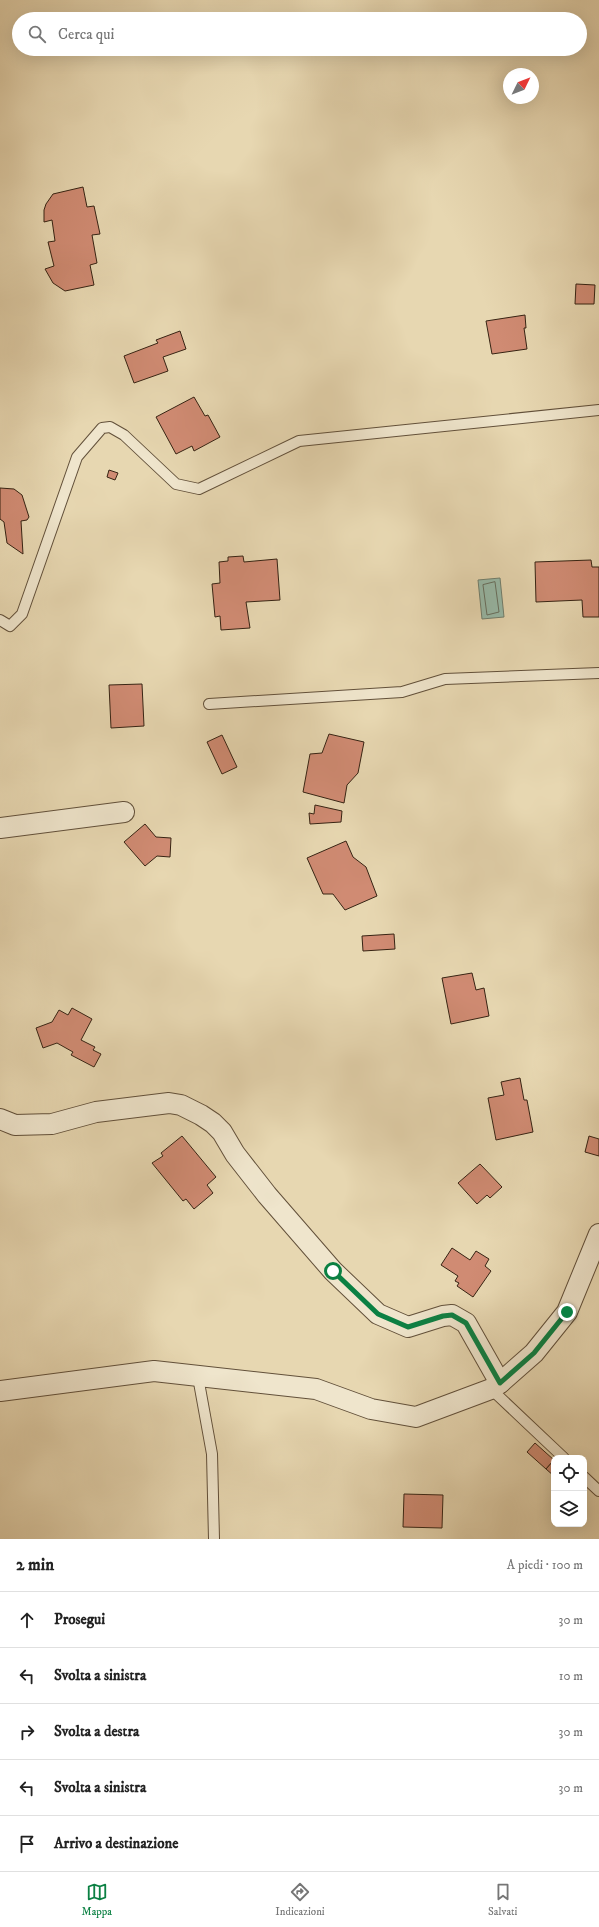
<!DOCTYPE html>
<html lang="it">
<meta charset="utf-8">
<style>
:root{--surface:#fff;--page:#f2f2f2;--text:#222;--muted:#767676;--line:#e0e0e0;--accent:#0b8043}
body{margin:0;font-family:"IM FELL DW Pica",serif;background:var(--page);color:var(--text)}
.controls{position:absolute;right:12px;bottom:12px;display:grid;overflow:hidden;border-radius:8px;box-shadow:0 4px 16px #0002}
.controls button{width:36px;height:36px;display:grid;place-items:center;padding:0;border:0;border-bottom:1px solid var(--line);background:var(--surface);color:var(--text);font:20px sans-serif}
.compass{position:absolute;left:503px;top:68px;width:36px;height:36px;border-radius:50%;background:var(--surface);box-shadow:0 4px 16px #0002;rotate:47deg}
.stop{position:absolute;width:12px;height:12px;margin:-9px;border:3px solid #0b8043;border-radius:50%;background:#fff}
.stop.end{background:#0b8043;border-color:#fff;box-shadow:0 1px 4px #0008}
.list{margin:0;padding:0;list-style:none}
h2{display:flex;justify-content:space-between;align-items:center;height:52px;margin:0;padding:0 16px;font-size:17px}
h2 small{font-size:13px;font-weight:400;color:var(--muted)}
.list li{display:grid;grid-template-columns:26px 1fr auto;gap:12px;align-items:center;box-sizing:border-box;height:56px;padding:0 16px;border-top:1px solid var(--line)}
.list b{display:block;font-size:15px;white-space:nowrap}
.list em{font-size:13px;font-style:normal;color:var(--muted)}
.icon{flex:none;width:22px;height:22px;fill:none;stroke:currentColor;stroke-width:2;stroke-linecap:round;stroke-linejoin:round}
.map{position:relative;flex:none;width:599px;height:1539px;overflow:hidden}
.search{position:absolute;background:var(--surface);box-shadow:0 4px 16px #0002;left:12px;right:12px;top:12px;height:44px;display:flex;align-items:center;gap:10px;box-sizing:border-box;padding:0 14px;border-radius:22px;color:var(--muted);font-size:15px}
.sheet{height:332px;background:var(--surface)}
nav{display:flex;justify-content:space-around;align-items:center;box-sizing:border-box;height:56px;border-top:1px solid var(--line);background:var(--surface);font-size:11px;color:var(--muted)}
nav a{display:grid;justify-items:center;gap:2px}
nav .on{color:var(--accent)}
.map>svg:first-child{display:block}
</style>
<div class="map">
<svg width="599" height="1539" viewBox="0 0 599 1539">
<rect width="100%" height="100%" fill="#e7d7b1"/>
<filter id="stains"><feTurbulence type="fractalNoise" baseFrequency=".005" numOctaves="4"/><feColorMatrix values="0 0 0 0 .2 0 0 0 0 .09 0 0 0 0 .02 0 0 0 .5 -.17"/></filter>
<radialGradient id="worn" r=".72"><stop offset=".6" stop-color="#630" stop-opacity="0"/><stop offset="1" stop-color="#630" stop-opacity=".3"/></radialGradient>
<path fill="#97baa9" stroke="#707e6d" d="M500,578L504,617L482,619L478,580Z"/>
<g fill="none" stroke-linecap="round" stroke-linejoin="round">
<path stroke="#666e5e" stroke-width="1" d="M495,582L499,612L487,615L483,585Z"/>
</g>
<g fill="#d08b73" stroke="#362313">
<path d="M83,187L87,207L94,206L100,234L92,235L97,263L90,265L94,285L65,291L53,283L45,269L54,266L48,242L55,241L52,220L44,222V210L46,204L53,194Z"/>
<path d="M576,284L595,285L594,304H575Z"/>
<path d="M525,315L526,328H524L527,349L492,354L486,321Z"/>
<path d="M180,331L186,349L163,357L168,371L134,383L124,356L158,343L156,340Z"/>
<path d="M194,397L205,416L208,415L220,437L194,451L192,446L176,454L156,417Z"/>
<path d="M109,470L118,473L115,480L107,477Z"/>
<path d="M0,488L14,489L22,495L29,517L27,520L21,521L23,554L7,543L4,522L0,519Z"/>
<path d="M243,556L244,562L277,559L280,600L246,602L250,628L221,630L220,616L215,617L212,584L220,583L219,562L228,561V557Z"/>
<path d="M591,560L592,567H599V617H583L582,600L536,602L535,562Z"/>
<path d="M142,684L144,726L111,728L109,685Z"/>
<path d="M329,734L364,742L358,773L347,785L344,803L303,792L310,754L322,753Z"/>
<path d="M222,735L237,767L222,774L207,742Z"/>
<path d="M315,805L342,811L341,822L310,824L309,813L314,814Z"/>
<path d="M145,824L156,837L171,838L170,857L157,856L145,866L124,842Z"/>
<path d="M346,841L353,857L366,867L377,896L345,910L333,894H323L307,858Z"/>
<path d="M394,934L395,949L363,951L362,936Z"/>
<path d="M472,973L476,990L484,988L489,1016L451,1024L442,978Z"/>
<path d="M72,1008L92,1019L81,1040L95,1047L93,1050L101,1054L94,1067L71,1055L73,1052L57,1043L43,1048L36,1028L52,1022L59,1010L68,1015Z"/>
<path d="M520,1078L524,1100H527L533,1132L496,1140L488,1098L504,1095L501,1082Z"/>
<path d="M182,1136L216,1177L207,1185L213,1193L194,1209L186,1199L183,1201L152,1163L163,1156L161,1153Z"/>
<path d="M589,1136L599,1139V1156L585,1152Z"/>
<path d="M480,1164L502,1187L490,1198L487,1195L477,1204L458,1183Z"/>
<path d="M452,1248L470,1260L476,1251L489,1259L485,1266L491,1271L473,1297L457,1286L459,1283L455,1281L458,1276L441,1265Z"/>
<path d="M535,1443L554,1460L546,1469L527,1452Z"/>
<path d="M554,1460V1476L546,1469Z"/>
<path d="M404,1494L443,1495L442,1528L403,1527Z"/>
</g>
<g fill="none" stroke-linecap="round" stroke-linejoin="round">
<defs>
<g id="lane">
<path d="M0,620L10,626L22,614L77,457L102,428L110,427L124,435L176,484L199,489L299,441L599,410"/>
<path d="M209,704L402,692L445,679L599,673"/>
<path d="M198,1377L212,1454L214,1539"/>
<path d="M491,1389L564,1458"/>
<path d="M584,1477L599,1491"/>
</g>
<g id="street">
<path d="M0,828L124,812"/>
<path d="M0,1119L15,1125L52,1124L96,1112L169,1103L181,1105L201,1115L213,1123L222,1132L235,1154L267,1195L333,1271L378,1314L408,1327L443,1316L452,1315L466,1323L500,1383"/>
<path d="M0,1391L154,1371L316,1389L371,1409L416,1417L491,1389L500,1383L534,1353L567,1312L599,1234"/>
</g>
</defs>
<use href="#lane" stroke="#62503a" stroke-width="12"/>
<use href="#street" stroke="#62503a" stroke-width="22"/>
<use href="#lane" stroke="#efe5cc" stroke-width="10"/>
<use href="#street" stroke="#efe5cc" stroke-width="20"/>
</g>
<g fill="none" stroke-linecap="round" stroke-linejoin="round">
<path stroke="#0b8043" stroke-width="5" d="M333,1271L378,1314L408,1327L443,1316L452,1315L466,1323L500,1383L534,1353L567,1312"/>
</g>
<rect width="100%" height="100%" filter="url(#stains)"/>
<rect width="100%" height="100%" fill="url(#worn)"/>
</svg>
<div class="controls">
<button><svg class="icon" aria-label="locate" viewBox="0 0 24 24"><circle cx="12" cy="12" r="6"/><path d="M12 2v4M12 18v4M2 12h4M18 12h4"/></svg></button>
<button><svg class="icon" aria-label="layers" viewBox="0 0 24 24"><path d="M12 4l9 5-9 5-9-5zM3 14l9 5 9-5"/></svg></button>
</div>
<svg class="compass" viewBox="-18 -18 36 36"><path d="M0-13l5 13h-10z" fill="#e53935"/><path d="M0 13l5-13h-10z" fill="#767676"/></svg>
<div class="stop" style="left:333px;top:1271px"></div>
<div class="stop end" style="left:567px;top:1312px"></div>
<div class="search"><svg class="icon" aria-label="search" viewBox="0 0 24 24"><circle cx="10" cy="10" r="6"/><path d="M15 15l6 6"/></svg>Cerca qui</div>
</div>
<section class="sheet">
<h2>2 min<small>A piedi · 100 m</small></h2>
<ul class="list">
<li><svg class="icon" aria-label="ahead" viewBox="0 0 24 24"><path d="M12 20V5M6 11l6-6 6 6"/></svg><div><b>Prosegui</b></div><em>30 m</em></li>
<li><svg class="icon" aria-label="left" viewBox="0 0 24 24"><path d="M17 20v-9H6M10 6l-5 5 5 5"/></svg><div><b>Svolta a sinistra</b></div><em>10 m</em></li>
<li><svg class="icon" aria-label="right" viewBox="0 0 24 24"><path d="M7 20v-9h11M14 6l5 5-5 5"/></svg><div><b>Svolta a destra</b></div><em>30 m</em></li>
<li><svg class="icon" aria-label="left" viewBox="0 0 24 24"><path d="M17 20v-9H6M10 6l-5 5 5 5"/></svg><div><b>Svolta a sinistra</b></div><em>30 m</em></li>
<li><svg class="icon" aria-label="arrive" viewBox="0 0 24 24"><path d="M6 21V4h12l-3 4 3 4H6"/></svg><div><b>Arrivo a destinazione</b></div></li>
</ul>
</section>
<nav>
<a class="on"><svg class="icon" aria-label="map" viewBox="0 0 24 24"><path d="M3 6l6-2 6 2 6-2v14l-6 2-6-2-6 2zM9 4v14M15 6v14"/></svg>Mappa</a>
<a><svg class="icon" aria-label="directions" viewBox="0 0 24 24"><path d="M12 3l9 9-9 9-9-9zM9 14v-3h6M13 9l2 2-2 2"/></svg>Indicazioni</a>
<a><svg class="icon" aria-label="saved" viewBox="0 0 24 24"><path d="M7 4h10v16l-5-4-5 4z"/></svg>Salvati</a>
</nav>
